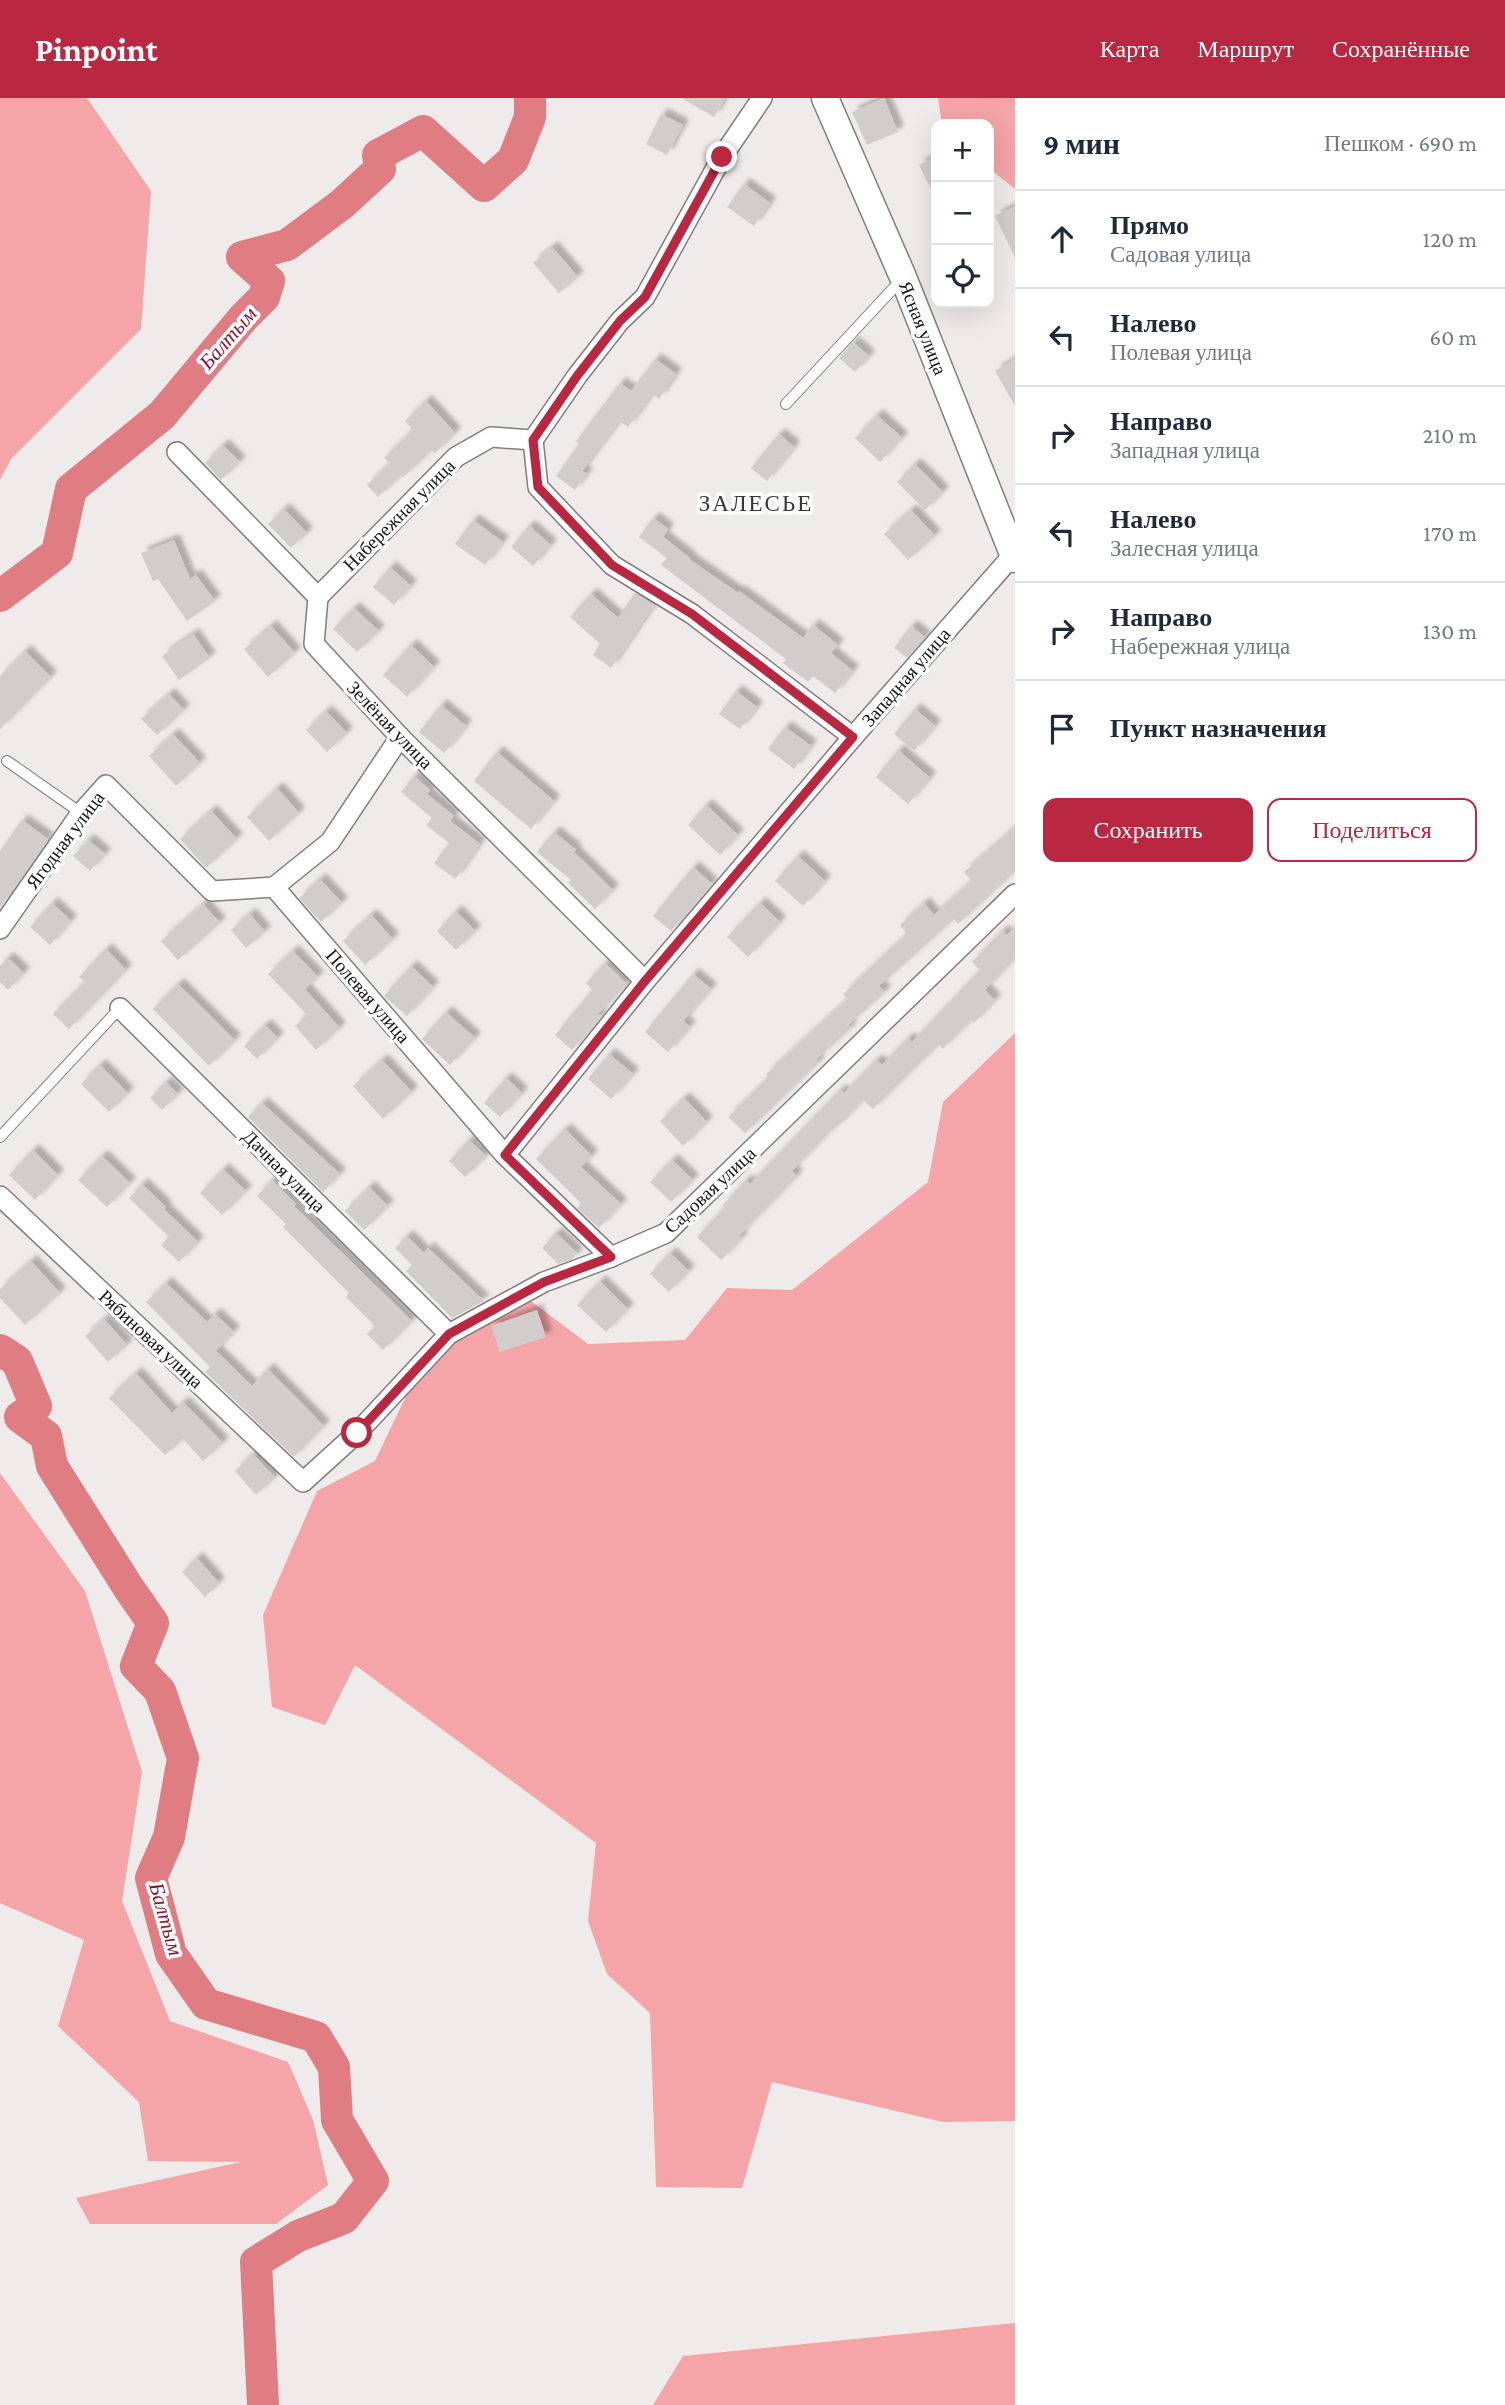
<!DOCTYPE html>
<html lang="ru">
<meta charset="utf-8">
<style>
:root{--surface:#fff;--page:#f2f2f3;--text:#1f2937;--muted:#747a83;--line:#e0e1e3;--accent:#b92741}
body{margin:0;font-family:"Crimson Pro",serif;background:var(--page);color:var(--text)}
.controls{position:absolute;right:21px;top:21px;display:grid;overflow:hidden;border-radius:14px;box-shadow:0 7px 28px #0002}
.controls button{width:63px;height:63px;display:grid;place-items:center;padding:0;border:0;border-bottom:2px solid var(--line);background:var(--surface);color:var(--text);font:35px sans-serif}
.stop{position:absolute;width:21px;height:21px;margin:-16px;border:5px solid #b92741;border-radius:50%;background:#fff}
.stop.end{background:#b92741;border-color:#fff;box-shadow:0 2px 7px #0008}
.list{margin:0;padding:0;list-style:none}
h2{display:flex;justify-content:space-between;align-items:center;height:91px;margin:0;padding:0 28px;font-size:30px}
h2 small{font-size:23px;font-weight:400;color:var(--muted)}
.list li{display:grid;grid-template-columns:46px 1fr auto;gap:21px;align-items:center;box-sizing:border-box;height:98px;padding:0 28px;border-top:2px solid var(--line)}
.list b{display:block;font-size:26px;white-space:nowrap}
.list p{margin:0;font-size:23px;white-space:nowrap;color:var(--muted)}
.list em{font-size:23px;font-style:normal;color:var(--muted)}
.actions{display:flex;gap:14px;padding:21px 28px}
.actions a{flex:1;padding:16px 0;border:2px solid var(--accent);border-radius:14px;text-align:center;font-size:24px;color:var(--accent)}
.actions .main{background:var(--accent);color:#fff}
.icon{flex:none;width:38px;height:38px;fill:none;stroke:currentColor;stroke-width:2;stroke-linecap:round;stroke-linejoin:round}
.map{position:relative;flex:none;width:1015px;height:2307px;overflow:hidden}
header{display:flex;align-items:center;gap:42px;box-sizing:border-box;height:98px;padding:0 35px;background:var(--accent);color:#fff}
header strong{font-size:33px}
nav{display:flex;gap:38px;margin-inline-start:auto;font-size:24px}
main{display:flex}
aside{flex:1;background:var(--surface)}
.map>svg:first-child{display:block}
</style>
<header>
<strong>Pinpoint</strong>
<nav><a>Карта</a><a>Маршрут</a><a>Сохранённые</a></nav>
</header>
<main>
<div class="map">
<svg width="1015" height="2307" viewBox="0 0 1015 2307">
<defs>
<filter id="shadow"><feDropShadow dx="6" dy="-6" stdDeviation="2" flood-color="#0004"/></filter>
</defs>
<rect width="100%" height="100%" fill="#f0ebeb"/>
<g fill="#f5a4a7">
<path d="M0,0H87L151,93L141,231L11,361L0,382Z"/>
<path d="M938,0H1015V91L989,70V26H942Z"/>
<path d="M1015,935V2023L943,2024L772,1984L742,2090L656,2089L650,1915L607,1876L588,1823L596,1745L355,1567L325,1627L272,1609L263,1517L317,1393L375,1363L428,1252L523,1197L588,1246L685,1242L727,1190L792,1192L928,1084L943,1004Z"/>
<path d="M0,1375L85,1493L142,1674L122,1803L170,1923L288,1964L313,2022L328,2087L276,2126H90L76,2100L241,2064L148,2063L139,2004L58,1928L84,1842L0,1805Z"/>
<path d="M1015,2225V2307H653L683,2258Z"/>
</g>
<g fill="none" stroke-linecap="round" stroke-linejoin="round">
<g stroke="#e07d83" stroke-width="32">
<path d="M0,498L57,455L71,391L162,317L244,219L264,199L269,183L242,159L287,147L342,106L380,71L378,57L423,33L484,88L513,62L530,19V0"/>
<path d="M0,1252L17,1263L36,1308L20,1319L46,1338L52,1368L128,1489L153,1525L136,1568L160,1593L183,1660L169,1739L151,1780L171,1856L206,1906L316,1939L334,1969L337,2022L373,2083L344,2120L298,2138L256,2164L263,2307"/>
</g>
</g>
<g fill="#d2cdcd" filter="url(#shadow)">
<path d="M681,0H725L714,19Z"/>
<path d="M884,0L898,34L867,47L852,14Z"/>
<path d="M661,16L683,27L667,57L646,46Z"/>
<path d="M936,58V101L919,67Z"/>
<path d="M744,86L770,105L754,128L727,109Z"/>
<path d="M1015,108V160L995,118Z"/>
<path d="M552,149L578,179L559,195L533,165Z"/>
<path d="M853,244L869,258L855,274L839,260Z"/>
<path d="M655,261L676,276L659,301L652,296L628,329L619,323L582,373L587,376L575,392L556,378L579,346L576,343L620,285L631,293Z"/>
<path d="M1015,261V308L995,273Z"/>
<path d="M426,303L455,335L435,355L432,352L403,379L401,377L378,399L367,387L390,365L384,360L413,332L405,323Z"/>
<path d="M877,317L902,340L880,364L855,340Z"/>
<path d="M779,336L794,349L767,383L751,370Z"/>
<path d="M223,347L240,364L221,382L205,365Z"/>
<path d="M915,366L943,394L925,412L897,384Z"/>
<path d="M284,411L307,435L291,450L268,426Z"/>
<path d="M911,412L935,438L908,462L884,436Z"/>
<path d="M653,420L668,431L663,439L690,460L689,461L738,495L739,493L803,540L813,527L838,547L831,555L853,573L835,595L813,578L808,584L783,565L786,561L661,467L667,460L639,439Z"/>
<path d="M473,422L503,444L485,467L455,446Z"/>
<path d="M529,428L551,447L533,468L511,449Z"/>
<path d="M174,442L190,481L196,477L215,503L187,523L158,481L153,483L141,455Z"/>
<path d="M390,469L411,488L394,507L373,489Z"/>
<path d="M635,495L654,507L611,570L593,557L600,546L570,519L591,496L618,520Z"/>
<path d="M354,510L379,533L357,554L333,531Z"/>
<path d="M271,528L295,555L268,579L244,551Z"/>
<path d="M911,528L925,539L907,560L894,550Z"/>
<path d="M193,536L210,560L179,582L162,558Z"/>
<path d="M411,547L434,569L407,599L383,577Z"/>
<path d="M25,553L51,579L0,631V578Z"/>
<path d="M736,593L757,609L740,631L719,616Z"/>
<path d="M169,596L184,612L157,637L141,621Z"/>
<path d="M441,607L466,628L444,655L419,634Z"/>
<path d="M915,611L935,628L914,653L894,636Z"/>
<path d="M326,613L347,635L327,654L306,632Z"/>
<path d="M785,629L811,648L794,671L768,651Z"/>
<path d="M173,636L200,665L176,688L149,658Z"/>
<path d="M898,652L930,680L908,706L876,679Z"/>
<path d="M497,654L554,703L531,731L474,683Z"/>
<path d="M414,678L430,692L427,696L454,718L450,723L480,746L455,781L434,765L449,745L426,727L432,720L401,694Z"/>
<path d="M277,690L299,715L269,743L247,719Z"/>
<path d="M706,707L738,737L720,757L688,727Z"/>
<path d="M211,713L237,741L206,770L180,741Z"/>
<path d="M22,722L48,741L0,810V753Z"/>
<path d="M1015,729V773L958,826L954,821L879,888L885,894L848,927L851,930L816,961L819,964L745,1035L728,1019L769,979L766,976L848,901L843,896L907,836L900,827L924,805L934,817L972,783L964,774Z"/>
<path d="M554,734L576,752L574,754L613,792L595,811L568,785L571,782L537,754Z"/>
<path d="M88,742L105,756L90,773L73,758Z"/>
<path d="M798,758L825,783L803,808L775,783Z"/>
<path d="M693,769L712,786L671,833L653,818Z"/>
<path d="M320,781L342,805L321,824L299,800Z"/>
<path d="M52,805L71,823L50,847L30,829Z"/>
<path d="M760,805L780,824L748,859L727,839Z"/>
<path d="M203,806L220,825L178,862L161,843Z"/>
<path d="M456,813L475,833L456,852L437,833Z"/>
<path d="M250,816L265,834L246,850L231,832Z"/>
<path d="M371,817L393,841L365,867L343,843Z"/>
<path d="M1015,829V860L985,892L995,902L974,925L971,922L943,951L939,946L873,1011L863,1002L836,1030L835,1028L792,1073L797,1078L739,1138L742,1140L721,1162L697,1139L725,1109L723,1107L746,1082L750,1086L840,992L844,995L876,962L882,967L908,940L912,944L980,872L972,864L1002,833L1007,837Z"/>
<path d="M106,851L126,872L69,931L53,916L85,884L79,879Z"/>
<path d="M293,853L318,879L305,891L340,930L316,952L295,928L307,917L268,876Z"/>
<path d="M8,860L24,875L8,892L0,884V868Z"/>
<path d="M605,865L627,886L598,916L601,918L572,952L555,937L592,892L586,885Z"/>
<path d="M411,868L433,889L407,918L384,898Z"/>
<path d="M693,876L711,891L683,923L690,929L668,954L645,934Z"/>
<path d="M178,886L235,942L209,968L153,911Z"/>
<path d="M446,914L475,940L450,967L422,941Z"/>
<path d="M265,927L278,940L257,961L244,948Z"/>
<path d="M609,956L633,976L611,1001L588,981Z"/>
<path d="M382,962L412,994L383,1021L353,988Z"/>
<path d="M100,967L128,995L109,1014L81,986Z"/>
<path d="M506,980L522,995L500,1019L484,1005Z"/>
<path d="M166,984L178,996L162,1012L150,1000Z"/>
<path d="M684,1000L707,1024L683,1048L660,1023Z"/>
<path d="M262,1005L340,1076L323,1094L248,1019Z"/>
<path d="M565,1031L592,1058L581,1069L621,1106L599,1130L577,1110L581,1105L536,1061Z"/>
<path d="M469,1042L486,1058L465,1079L449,1063Z"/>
<path d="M33,1052L58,1077L35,1102L9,1077Z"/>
<path d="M102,1058L130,1085L107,1109L78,1082Z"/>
<path d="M672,1062L693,1082L671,1104L650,1084Z"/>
<path d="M223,1071L246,1093L222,1117L200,1095Z"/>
<path d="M272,1082L296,1106L294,1108L412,1223L383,1252L367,1236L375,1228L346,1199L349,1195L283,1129L286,1126L257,1098Z"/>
<path d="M142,1086L166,1109L164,1111L198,1144L179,1164L161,1147L169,1139L129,1100Z"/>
<path d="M369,1089L388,1108L364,1132L345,1113Z"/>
<path d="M556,1135L577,1155L572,1161L558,1166L542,1150Z"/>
<path d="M407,1138L424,1155L428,1150L484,1203L452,1220L406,1173L412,1167L395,1150Z"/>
<path d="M670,1155L689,1173L669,1194L650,1176Z"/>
<path d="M31,1163L60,1195L25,1227L0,1200V1191Z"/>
<path d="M600,1183L628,1211L606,1234L577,1207Z"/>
<path d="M166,1185L207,1224L215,1216L234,1234L216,1253L252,1288L268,1271L324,1328L294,1359L205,1274L210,1269L146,1204Z"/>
<path d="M537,1212L546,1239L500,1254L491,1228Z"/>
<path d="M104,1221L127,1247L108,1264L85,1238Z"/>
<path d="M136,1275L172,1315L183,1304L223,1345L203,1363L183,1341L165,1357L109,1300Z"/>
<path d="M253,1356L275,1380L256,1397L235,1373Z"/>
<path d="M197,1460L219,1485L205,1499L182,1474Z"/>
</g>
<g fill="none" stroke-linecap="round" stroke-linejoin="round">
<defs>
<g id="lane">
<path d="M786,306L902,181"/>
<path d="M7,663L81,715"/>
<path d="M0,1039L120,910"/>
</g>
<g id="street">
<path d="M533,342L538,389L612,467L692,516L853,639"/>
<path d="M177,354L318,499L314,546L400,639L645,883"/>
<path d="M318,499L456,359L491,339L533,342L577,278L620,223L645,199L722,59L762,0"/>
<path d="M274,789L330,744L400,639"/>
<path d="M0,831L81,715L106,687L212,793L274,789L505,1057L611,1159"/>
<path d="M120,910L449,1236"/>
<path d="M505,1057L645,883L853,639L1013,457"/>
<path d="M0,1098L303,1384L357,1335L449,1236L544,1184L611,1159L666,1135L1015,796"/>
</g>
<path id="secondary" d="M825,0L903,179L1015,461"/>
</defs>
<use href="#lane" stroke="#837e7e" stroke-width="12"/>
<use href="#street" stroke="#837e7e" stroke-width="22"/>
<use href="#secondary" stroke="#837e7e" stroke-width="29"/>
<use href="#lane" stroke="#fff" stroke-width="10"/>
<use href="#street" stroke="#fff" stroke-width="19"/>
<use href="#secondary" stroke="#fff" stroke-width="26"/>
</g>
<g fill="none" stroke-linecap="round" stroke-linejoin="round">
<path stroke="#b92741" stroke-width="9" d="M357,1335L449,1236L544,1184L611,1159L505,1057L645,883L853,639L692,516L612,467L538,389L533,342L577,278L620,223L645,199L722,59"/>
</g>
<g text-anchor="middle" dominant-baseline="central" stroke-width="7" stroke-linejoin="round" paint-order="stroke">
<g font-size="19" fill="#151313" stroke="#fff">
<text transform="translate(923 230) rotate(68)">Ясная улица</text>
<text transform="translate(399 417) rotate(-45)">Набережная улица</text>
<text transform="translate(906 579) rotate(-49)">Западная улица</text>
<text transform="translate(390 627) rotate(46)">Зелёная улица</text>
<text transform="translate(65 742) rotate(-53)">Ягодная улица</text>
<text transform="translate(368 898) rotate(49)">Полевая улица</text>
<text transform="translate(284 1073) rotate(45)">Дачная улица</text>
<text transform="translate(710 1092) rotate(-43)">Садовая улица</text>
<text transform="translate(151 1241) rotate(43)">Рябиновая улица</text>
</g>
<g font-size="21" font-style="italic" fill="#8c152d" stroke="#fff">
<text transform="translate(228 240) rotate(-49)">Балтым</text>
<text transform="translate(166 1821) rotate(74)">Балтым</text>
</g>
<g font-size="23" letter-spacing="2" fill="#3b3636" stroke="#fff">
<text x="756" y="405">ЗАЛЕСЬЕ</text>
</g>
</g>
</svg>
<div class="controls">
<button>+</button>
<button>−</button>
<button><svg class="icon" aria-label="locate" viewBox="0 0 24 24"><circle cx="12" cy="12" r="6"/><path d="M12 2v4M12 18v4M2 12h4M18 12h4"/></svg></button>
</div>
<div class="stop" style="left:357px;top:1335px"></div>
<div class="stop end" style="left:722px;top:59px"></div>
</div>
<aside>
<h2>9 мин<small>Пешком · 690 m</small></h2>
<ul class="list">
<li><svg class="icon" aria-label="ahead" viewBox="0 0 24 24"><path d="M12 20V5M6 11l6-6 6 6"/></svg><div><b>Прямо</b><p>Садовая улица</p></div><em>120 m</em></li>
<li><svg class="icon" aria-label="left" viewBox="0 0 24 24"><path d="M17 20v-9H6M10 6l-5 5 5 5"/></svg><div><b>Налево</b><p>Полевая улица</p></div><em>60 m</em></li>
<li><svg class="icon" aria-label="right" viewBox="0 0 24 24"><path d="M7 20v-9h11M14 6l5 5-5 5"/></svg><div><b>Направо</b><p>Западная улица</p></div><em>210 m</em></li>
<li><svg class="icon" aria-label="left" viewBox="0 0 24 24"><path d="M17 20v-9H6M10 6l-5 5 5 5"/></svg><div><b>Налево</b><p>Залесная улица</p></div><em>170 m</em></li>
<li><svg class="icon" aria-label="right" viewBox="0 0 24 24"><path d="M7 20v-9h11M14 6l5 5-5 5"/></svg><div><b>Направо</b><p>Набережная улица</p></div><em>130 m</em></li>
<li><svg class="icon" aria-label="arrive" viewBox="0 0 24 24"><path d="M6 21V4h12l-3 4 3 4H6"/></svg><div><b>Пункт назначения</b></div></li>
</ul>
<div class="actions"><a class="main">Сохранить</a><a>Поделиться</a></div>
</aside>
</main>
